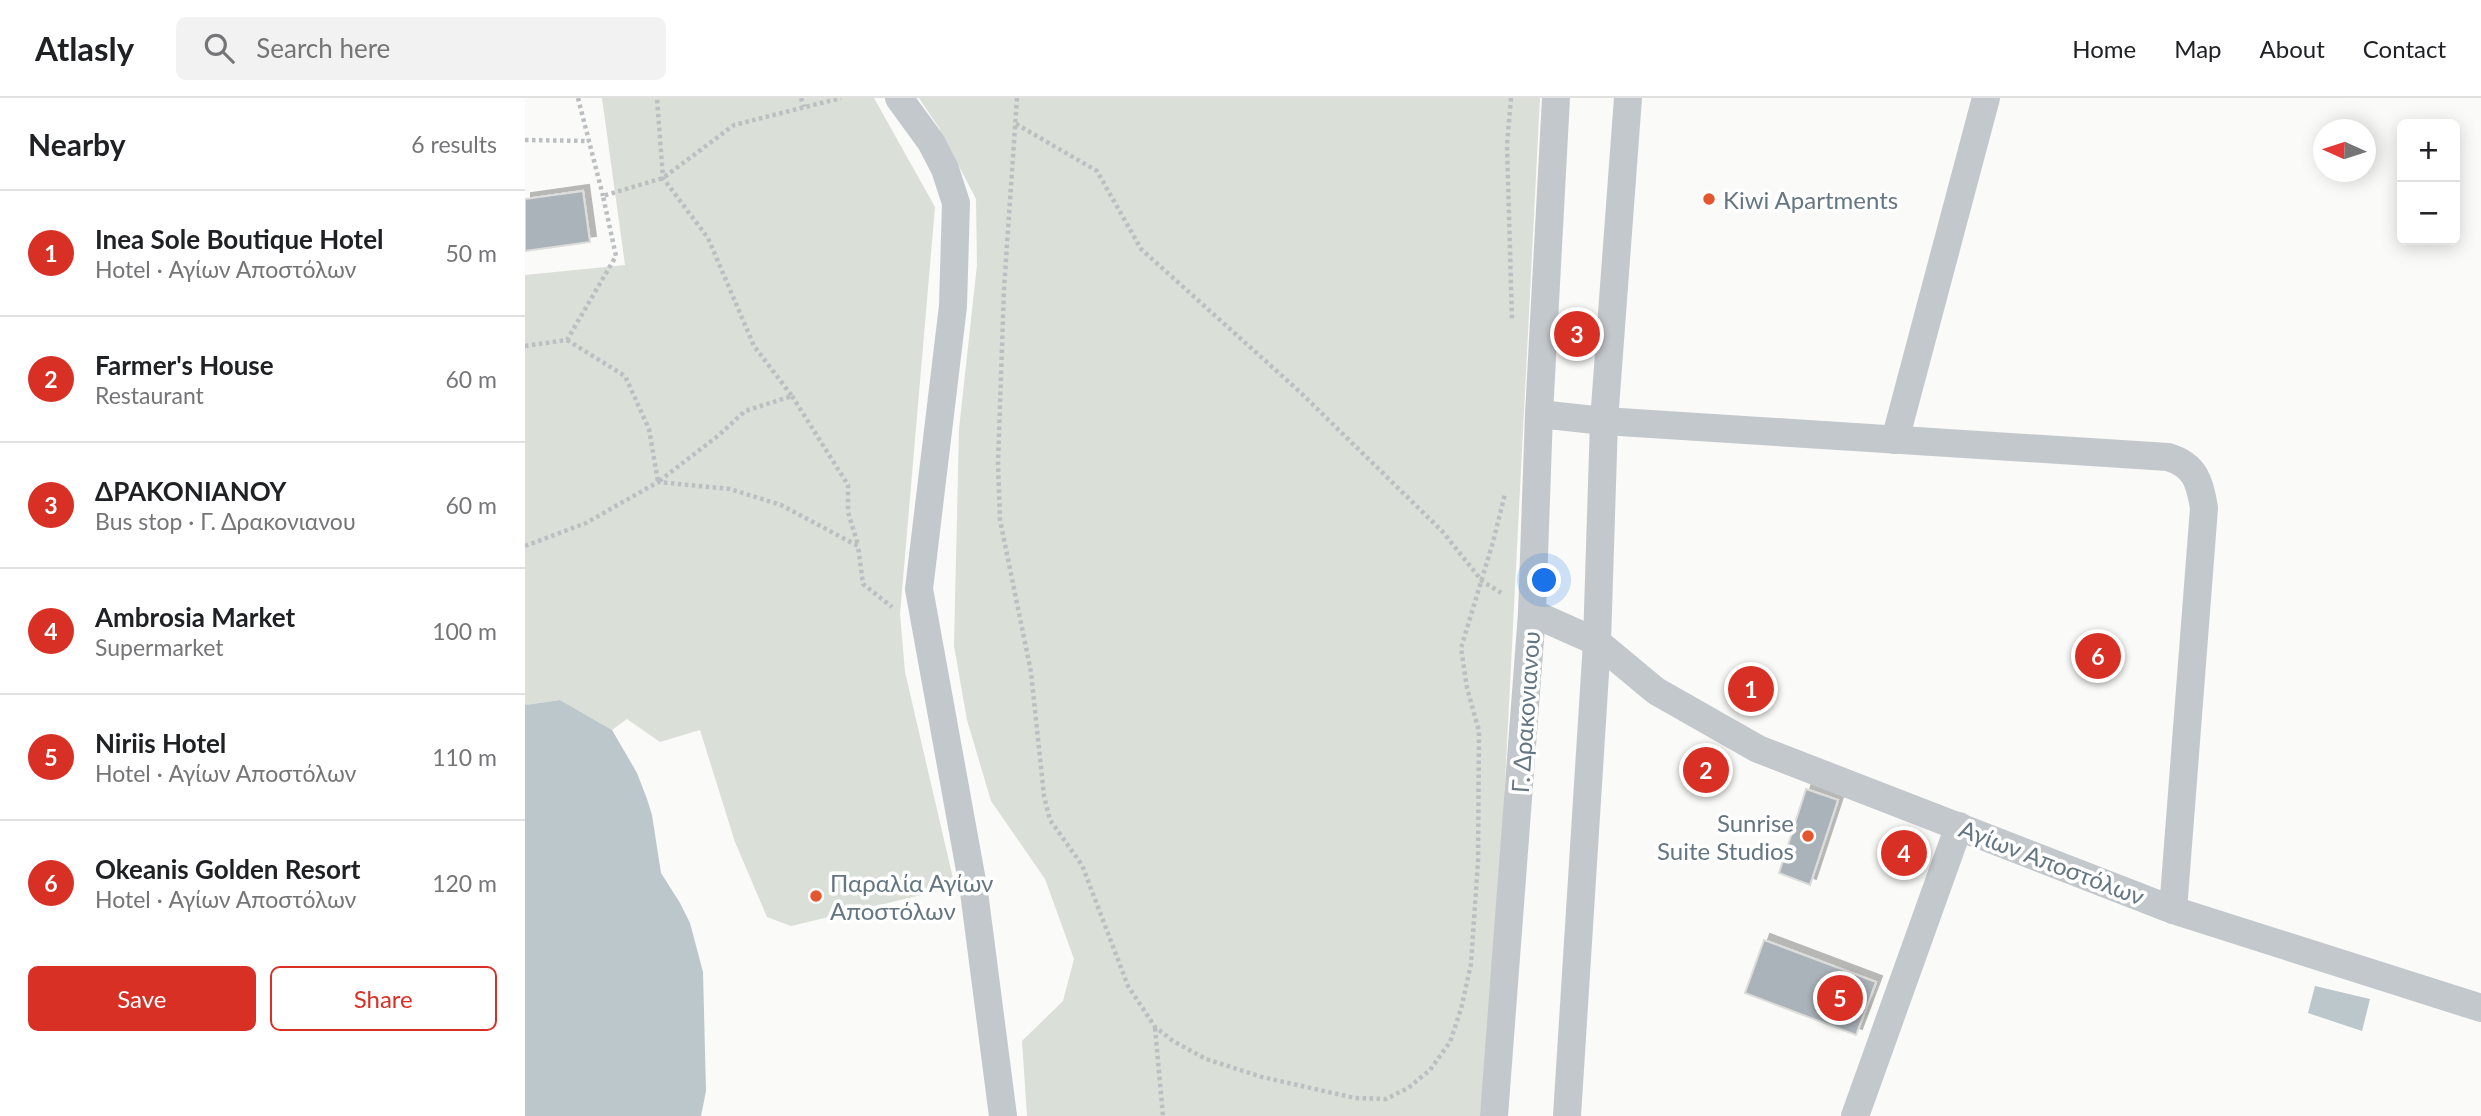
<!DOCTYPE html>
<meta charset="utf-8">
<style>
:root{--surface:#fff;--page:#f2f2f2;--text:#202124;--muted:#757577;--line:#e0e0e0;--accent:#d93025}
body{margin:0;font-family:Lato,sans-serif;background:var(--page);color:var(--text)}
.controls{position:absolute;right:21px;top:21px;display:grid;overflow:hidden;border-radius:10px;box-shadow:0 4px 18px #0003}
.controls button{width:63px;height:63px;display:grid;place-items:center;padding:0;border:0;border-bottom:2px solid var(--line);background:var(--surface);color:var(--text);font:35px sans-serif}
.compass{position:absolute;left:1788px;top:21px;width:63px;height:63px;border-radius:50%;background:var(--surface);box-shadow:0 4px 18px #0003;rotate:273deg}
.you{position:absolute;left:1020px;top:483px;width:24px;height:24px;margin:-18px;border:5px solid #fff;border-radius:50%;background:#1a73e8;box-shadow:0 0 0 10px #1a73e833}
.badge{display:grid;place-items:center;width:46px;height:46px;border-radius:50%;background:var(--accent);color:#fff;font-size:23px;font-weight:700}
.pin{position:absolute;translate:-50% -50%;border:4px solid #fff;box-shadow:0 2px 7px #0006}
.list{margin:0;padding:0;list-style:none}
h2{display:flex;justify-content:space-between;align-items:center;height:91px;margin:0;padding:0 28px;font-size:30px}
h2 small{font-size:23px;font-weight:400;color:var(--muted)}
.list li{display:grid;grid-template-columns:46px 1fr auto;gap:21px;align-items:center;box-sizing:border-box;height:126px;padding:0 28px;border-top:2px solid var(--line)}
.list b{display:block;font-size:26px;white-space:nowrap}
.list p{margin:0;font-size:23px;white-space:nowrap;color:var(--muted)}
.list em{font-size:23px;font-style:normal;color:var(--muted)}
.actions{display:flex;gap:14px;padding:21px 28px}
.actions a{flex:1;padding:16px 0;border:2px solid var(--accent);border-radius:10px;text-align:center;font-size:24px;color:var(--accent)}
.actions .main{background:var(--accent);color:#fff}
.icon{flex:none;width:38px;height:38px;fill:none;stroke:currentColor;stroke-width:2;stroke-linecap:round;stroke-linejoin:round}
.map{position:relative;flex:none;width:1956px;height:1018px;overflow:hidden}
header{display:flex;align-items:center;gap:42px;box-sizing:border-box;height:98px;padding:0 35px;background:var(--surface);border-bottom:2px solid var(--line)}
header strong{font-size:33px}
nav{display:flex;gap:38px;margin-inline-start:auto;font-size:24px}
.search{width:490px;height:63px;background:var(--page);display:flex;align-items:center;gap:18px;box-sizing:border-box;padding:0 24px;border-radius:10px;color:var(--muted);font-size:26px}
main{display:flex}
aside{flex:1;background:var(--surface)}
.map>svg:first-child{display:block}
</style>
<header>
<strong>Atlasly</strong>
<div class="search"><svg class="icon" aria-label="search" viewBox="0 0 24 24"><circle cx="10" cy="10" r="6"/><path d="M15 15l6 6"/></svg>Search here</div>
<nav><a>Home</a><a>Map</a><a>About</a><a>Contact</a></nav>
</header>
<main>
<aside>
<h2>Nearby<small>6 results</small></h2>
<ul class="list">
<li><span class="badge">1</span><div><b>Inea Sole Boutique Hotel</b><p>Hotel · Αγίων Αποστόλων</p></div><em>50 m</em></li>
<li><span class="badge">2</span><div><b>Farmer's House</b><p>Restaurant</p></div><em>60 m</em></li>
<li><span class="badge">3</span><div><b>ΔΡΑΚΟΝΙΑΝΟΥ</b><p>Bus stop · Γ. Δρακονιανου</p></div><em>60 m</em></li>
<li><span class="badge">4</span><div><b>Ambrosia Market</b><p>Supermarket</p></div><em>100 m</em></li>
<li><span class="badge">5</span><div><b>Niriis Hotel</b><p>Hotel · Αγίων Αποστόλων</p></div><em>110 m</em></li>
<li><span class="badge">6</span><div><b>Okeanis Golden Resort</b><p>Hotel · Αγίων Αποστόλων</p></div><em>120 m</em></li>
</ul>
<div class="actions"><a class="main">Save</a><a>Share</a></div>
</aside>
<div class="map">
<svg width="1956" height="1018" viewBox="0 0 1956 1018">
<defs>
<filter id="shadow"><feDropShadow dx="6" dy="-6" stdDeviation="0" flood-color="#0004"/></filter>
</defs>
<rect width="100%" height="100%" fill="#fafaf8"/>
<g fill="#dadfd7">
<path d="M77,0H349L410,109L375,516L380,574L430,789L266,828L242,819L210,744L175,632L135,644L102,621L87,632L35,602L0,607V177L100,167Z"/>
<path d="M394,0H1015L972,841L955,1018H502L497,943L538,903L549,861L520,781L466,703L442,622L429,548L434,331L452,167L451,101L414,30Z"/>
</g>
<g fill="#bbc7cb">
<path d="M35,602L87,632L112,675L122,701L127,717L136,775L155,805L165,825L178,874L181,993L176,1018H0V607Z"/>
<path d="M1790,888L1845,901L1837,933L1783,915Z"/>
</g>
<g fill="#aab3b9" stroke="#dcdcda" stroke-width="2" filter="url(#shadow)">
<path d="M58,93L65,144L0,153V101Z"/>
<path d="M1281,691L1313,702L1285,787L1254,775Z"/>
<path d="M1239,842L1351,884L1331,937L1220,895Z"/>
</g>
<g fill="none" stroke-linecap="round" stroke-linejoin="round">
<g stroke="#bbbfc2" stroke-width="4.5" stroke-dasharray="3.5 3.5" stroke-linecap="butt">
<path d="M53,0L78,98"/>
<path d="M276,0L279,9"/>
<path d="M492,0L479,191L473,365L475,422L506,574L519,698L525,722L557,767L603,888L630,929L648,943L681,961L737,979L830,1000L861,1001L883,990L905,972L925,944L936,911L946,866L953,763L954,633L942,590L936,550L968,444L980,396"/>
<path d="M986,0L982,47L987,223"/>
<path d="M491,26L572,73L616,151L775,294L917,433L957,483L978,496"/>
<path d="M0,42L64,43"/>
<path d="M42,242L100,278L124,331L133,384L194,337L220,313L267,298L229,248L183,140L138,80L132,0"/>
<path d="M0,248L42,242L91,158L78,98L138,80L209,27L316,0"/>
<path d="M267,298L323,387V414L333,447"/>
<path d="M0,448L61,425L133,384L205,391L256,407L333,448L338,486L367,509"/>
<path d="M630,930L638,1018"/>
</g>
<g stroke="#c3c8cc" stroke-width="28">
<path d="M374,0L406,44L420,71L431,105L428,208L394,491L449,794L478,1018"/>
<path d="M1014,316L1079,323L1643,359C1670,367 1675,384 1679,410L1648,812"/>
<path d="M1370,342L1461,0"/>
<path d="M1007,515L1072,544L1131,593L1233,651L1648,812L1956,910"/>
<path d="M969,1018L1007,515L1014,316L1031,0"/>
<path d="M1042,1018L1072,544L1079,323L1103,0"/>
<path d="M1330,1018L1434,728"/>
</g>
</g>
<g fill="#e4572e" stroke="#fff" stroke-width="2.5">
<circle cx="1184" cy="101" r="7"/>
<circle cx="1283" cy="738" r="7"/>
<circle cx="291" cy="798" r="7"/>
</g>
<g text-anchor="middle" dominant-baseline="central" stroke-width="7" stroke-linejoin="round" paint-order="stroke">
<g font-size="24" fill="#657683" stroke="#fff" text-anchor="start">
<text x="1198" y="101">Kiwi Apartments</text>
<text x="1269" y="724" text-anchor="end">Sunrise<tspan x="1269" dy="28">Suite Studios</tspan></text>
<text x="305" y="784">Παραλία Αγίων<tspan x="305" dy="28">Αποστόλων</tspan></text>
</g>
<g font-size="24" fill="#657683" stroke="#fff">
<text transform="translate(1000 614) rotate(-86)">Γ. Δρακονιανου</text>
<text transform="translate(1527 764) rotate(21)">Αγίων Αποστόλων</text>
</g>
</g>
</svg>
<div class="controls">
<button>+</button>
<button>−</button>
</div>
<svg class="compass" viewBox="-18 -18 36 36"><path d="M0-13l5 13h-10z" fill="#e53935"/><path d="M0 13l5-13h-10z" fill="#757577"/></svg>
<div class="you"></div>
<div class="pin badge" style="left:1226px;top:591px">1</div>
<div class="pin badge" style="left:1181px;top:672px">2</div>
<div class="pin badge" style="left:1052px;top:236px">3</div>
<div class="pin badge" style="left:1379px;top:755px">4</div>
<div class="pin badge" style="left:1315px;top:900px">5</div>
<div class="pin badge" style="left:1573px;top:558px">6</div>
</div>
</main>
